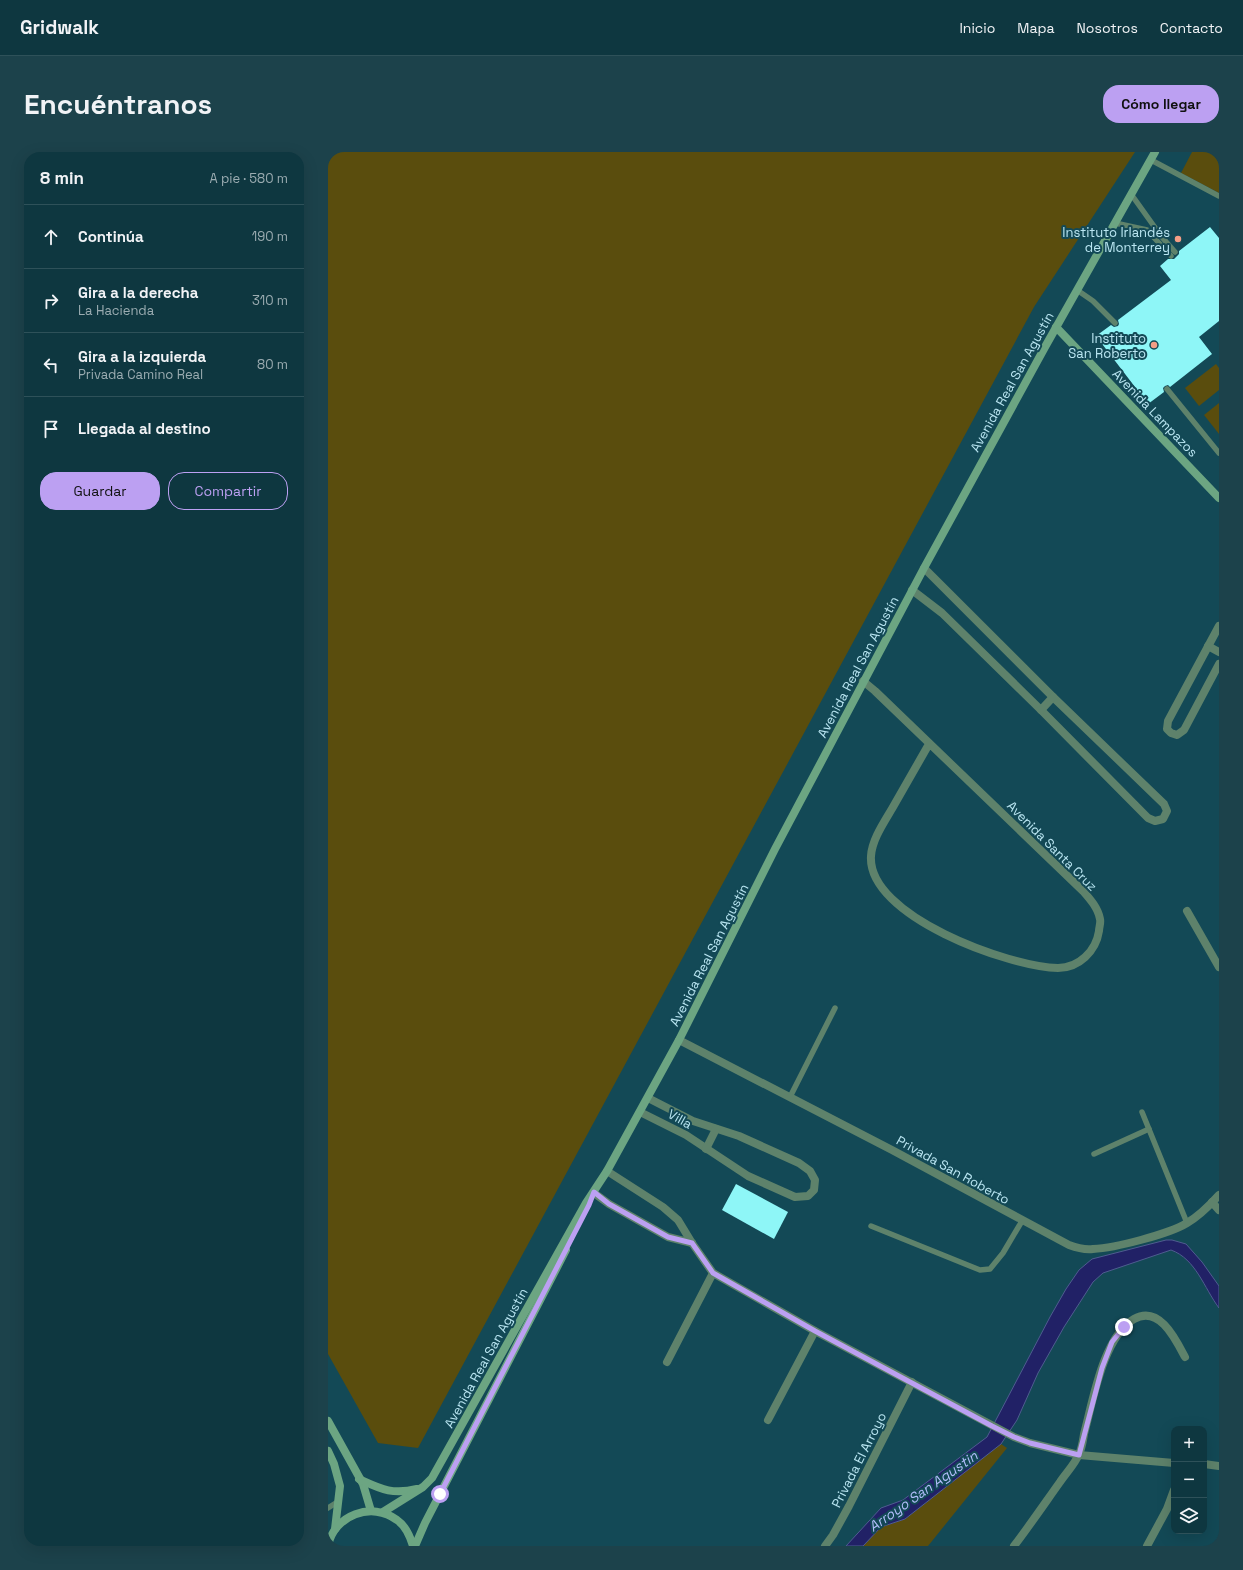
<!DOCTYPE html>
<html lang="es">
<meta charset="utf-8">
<style>
:root{--surface:#0e3740;--page:#1c424b;--text:#f1f3f6;--muted:#9bacb1;--line:#2e5159;--accent:#bca0f2}
body{margin:0;font-family:"Space Grotesk",sans-serif;background:var(--page);color:var(--text)}
.controls{position:absolute;right:12px;bottom:12px;display:grid;overflow:hidden;border-radius:8px;box-shadow:0 4px 16px #0002}
.controls button{width:36px;height:36px;display:grid;place-items:center;padding:0;border:0;border-bottom:1px solid var(--line);background:var(--surface);color:var(--text);font:20px sans-serif}
.stop{position:absolute;width:12px;height:12px;margin:-9px;border:3px solid #bca0f2;border-radius:50%;background:#fff}
.stop.end{background:#bca0f2;border-color:#fff;box-shadow:0 1px 4px #0008}
.list{margin:0;padding:0;list-style:none}
h2{display:flex;justify-content:space-between;align-items:center;height:52px;margin:0;padding:0 16px;font-size:17px}
h2 small{font-size:13px;font-weight:400;color:var(--muted)}
.list li{display:grid;grid-template-columns:26px 1fr auto;gap:12px;align-items:center;box-sizing:border-box;height:64px;padding:0 16px;border-top:1px solid var(--line)}
.list b{display:block;font-size:15px;white-space:nowrap}
.list p{margin:0;font-size:13px;white-space:nowrap;color:var(--muted)}
.list em{font-size:13px;font-style:normal;color:var(--muted)}
.actions{display:flex;gap:8px;padding:12px 16px}
.actions a{flex:1;padding:9px 0;border:1px solid var(--accent);border-radius:16px;text-align:center;font-size:14px;color:var(--accent)}
.actions .main{background:var(--accent);color:#111}
.icon{flex:none;width:22px;height:22px;fill:none;stroke:currentColor;stroke-width:2;stroke-linecap:round;stroke-linejoin:round}
.map{position:relative;flex:none;width:891px;height:1394px;overflow:hidden;border-radius:16px}
header{display:flex;align-items:center;gap:24px;box-sizing:border-box;height:56px;padding:0 20px;background:var(--surface);border-bottom:1px solid var(--line)}
header strong{font-size:19px}
nav{display:flex;gap:22px;margin-inline-start:auto;font-size:14px}
.intro{display:flex;align-items:center;justify-content:space-between;box-sizing:border-box;height:96px;padding:0 24px}
h1{margin:0;font-size:28px}
.button{padding:10px 18px;border-radius:16px;background:var(--accent);color:#111;font-size:14px;font-weight:700}
main{display:flex;gap:24px;padding:0 24px}
aside{flex:1;background:var(--surface);border-radius:16px;box-shadow:0 4px 16px #0002}
.map>svg:first-child{display:block}
</style>
<header>
<strong>Gridwalk</strong>
<nav><a>Inicio</a><a>Mapa</a><a>Nosotros</a><a>Contacto</a></nav>
</header>
<div class="intro"><h1>Encuéntranos</h1><a class="button">Cómo llegar</a></div>
<main>
<aside>
<h2>8 min<small>A pie · 580 m</small></h2>
<ul class="list">
<li><svg class="icon" aria-label="ahead" viewBox="0 0 24 24"><path d="M12 20V5M6 11l6-6 6 6"/></svg><div><b>Continúa</b></div><em>190 m</em></li>
<li><svg class="icon" aria-label="right" viewBox="0 0 24 24"><path d="M7 20v-9h11M14 6l5 5-5 5"/></svg><div><b>Gira a la derecha</b><p>La Hacienda</p></div><em>310 m</em></li>
<li><svg class="icon" aria-label="left" viewBox="0 0 24 24"><path d="M17 20v-9H6M10 6l-5 5 5 5"/></svg><div><b>Gira a la izquierda</b><p>Privada Camino Real</p></div><em>80 m</em></li>
<li><svg class="icon" aria-label="arrive" viewBox="0 0 24 24"><path d="M6 21V4h12l-3 4 3 4H6"/></svg><div><b>Llegada al destino</b></div></li>
</ul>
<div class="actions"><a class="main">Guardar</a><a>Compartir</a></div>
</aside>
<div class="map">
<svg width="891" height="1394" viewBox="0 0 891 1394">
<rect width="100%" height="100%" fill="#134956"/>
<g fill="#5a4d0d">
<path d="M0,0H807L706,155L90,1296L50,1291L0,1202Z"/>
<path d="M864,0H891V41L853,21Z"/>
<path d="M888,212L891,216V238L871,254L857,236Z"/>
<path d="M891,251V282L876,263Z"/>
<path d="M673,1292L679,1296L600,1394H535L553,1375L577,1367Z"/>
</g>
<path fill="#212166" stroke="#4f5c90" d="M838,1088H844L858,1092L874,1110L891,1134V1156C876,1136 868,1107 843,1098L775,1121L765,1130L736,1175L710,1221L689,1268L673,1292L577,1367L553,1375L535,1394H518L553,1356L575,1348L659,1285L722,1165L738,1137L751,1118L764,1107Z"/>
<g fill="#8ef6f7">
<path d="M882,75L891,86V169L871,185L884,202L842,235L840,233L837,234L835,236L836,240L820,252L768,184L783,173L786,175L790,174L791,172L790,168L843,128L832,114L840,107H846L851,102V99Z"/>
<path d="M408,1032L460,1060L446,1087L394,1058Z"/>
</g>
<g fill="none" stroke-linecap="round" stroke-linejoin="round">
<g stroke="#5e826b" stroke-width="5.5">
<path d="M823,8L891,44"/>
<path d="M803,42L833,84L847,100"/>
<path d="M787,71L819,78L843,104"/>
<path d="M749,138L765,149L787,171"/>
<path d="M839,237L891,301"/>
<path d="M462,945L507,856"/>
<path d="M814,960L859,1071"/>
<path d="M766,1002L821,977"/>
<path d="M543,1074L652,1118L662,1117L675,1101L694,1069"/>
<path d="M0,1356L11,1349"/>
</g>
<g stroke="#5e826b" stroke-width="8">
<path d="M584,438L614,461L713,558L820,666L827,669L835,667L839,659L836,652L725,545L596,416"/>
<path d="M891,474L840,569L839,577L843,581L849,583L856,578L891,512"/>
<path d="M880,494L891,500"/>
<path d="M535,529L547,539L755,739C762,747 770,756 772,767C773,771 771,775 771,779C768,799 751,816 730,816C681,815 539,764 543,704C544,687 557,669 565,655C577,634 589,613 601,592"/>
<path d="M713,558L725,545"/>
<path d="M859,759L891,815"/>
<path d="M351,888L564,998L741,1093C749,1096 757,1098 765,1097C787,1096 841,1082 859,1071C871,1064 882,1053 891,1043"/>
<path d="M312,960L358,983L420,1024L467,1045L480,1044L486,1038L487,1028L482,1019L471,1011L411,984L365,969L320,946"/>
<path d="M378,997L388,977"/>
<path d="M279,1019L335,1055L350,1068L364,1091L385,1121L487,1179L686,1285L702,1291L751,1303L846,1311"/>
<path d="M266,1041L281,1052L340,1085L364,1091"/>
<path d="M884,1050L891,1058"/>
<path d="M339,1210L385,1121"/>
<path d="M440,1268L487,1179"/>
<path d="M876,1312L891,1314"/>
<path d="M497,1394L505,1383L521,1354L584,1230"/>
<path d="M686,1394C702,1373 717,1351 732,1330C738,1321 747,1312 751,1302C754,1296 755,1288 756,1282C765,1249 775,1185 806,1167C831,1153 847,1186 857,1205"/>
<path d="M819,1394L839,1357L846,1338"/>
</g>
<g stroke="#6ca582" stroke-width="8">
<path d="M728,175L891,346"/>
<path d="M0,1269L35,1332L43,1359"/>
<path d="M0,1299L6,1312L12,1334L7,1377"/>
<path d="M31,1327C53,1337 64,1343 89,1337"/>
<path d="M55,1360L95,1335L104,1326L258,1051L279,1019L351,888L447,697L596,416L717,195L827,0"/>
<path d="M0,1394C6,1363 44,1349 69,1368C78,1374 82,1384 85,1394"/>
<path d="M87,1394L97,1371L238,1098"/>
</g>
</g>
<g fill="none" stroke-linecap="round" stroke-linejoin="round">
<path stroke="#bca0f2" stroke-width="5" d="M112,1342L261,1053L266,1040L281,1052L340,1085L364,1091L385,1121L487,1179L664,1274L686,1285L702,1291L751,1303L774,1216L784,1190L796,1175"/>
</g>
<g fill="#f49e86" stroke="#134956" stroke-width="1.5">
<circle cx="850" cy="87" r="4"/>
<circle cx="826" cy="193" r="4"/>
</g>
<g text-anchor="middle" dominant-baseline="central" stroke-width="4" stroke-linejoin="round" paint-order="stroke">
<g font-size="13" fill="#bae6f2" stroke="#134956" text-anchor="end">
<text x="842" y="80">Instituto Irlandés<tspan x="842" dy="15">de Monterrey</tspan></text>
<text x="818" y="186">Instituto<tspan x="818" dy="15">San Roberto</tspan></text>
</g>
<g font-size="13" fill="#bae6f2" stroke="#134956">
<text transform="translate(684 230) rotate(-61)">Avenida Real San Agustín</text>
<text transform="translate(827 261) rotate(46)">Avenida Lampazos</text>
<text transform="translate(530 515) rotate(-62)">Avenida Real San Agustín</text>
<text transform="translate(724 694) rotate(45)">Avenida Santa Cruz</text>
<text transform="translate(381 803) rotate(-63)">Avenida Real San Agustín</text>
<text transform="translate(352 967) rotate(29)">Villa</text>
<text transform="translate(625 1018) rotate(29)">Privada San Roberto</text>
<text transform="translate(158 1206) rotate(-61)">Avenida Real San Agustín</text>
<text transform="translate(531 1308) rotate(-63)">Privada El Arroyo</text>
</g>
<g font-size="14" font-style="italic" fill="#b3befc" stroke="#134956">
<text transform="translate(595 1339) rotate(-35)">Arroyo San Agustin</text>
</g>
</g>
</svg>
<div class="controls">
<button>+</button>
<button>−</button>
<button><svg class="icon" aria-label="layers" viewBox="0 0 24 24"><path d="M12 4l9 5-9 5-9-5zM3 14l9 5 9-5"/></svg></button>
</div>
<div class="stop" style="left:112px;top:1342px"></div>
<div class="stop end" style="left:796px;top:1175px"></div>
</div>
</main>
